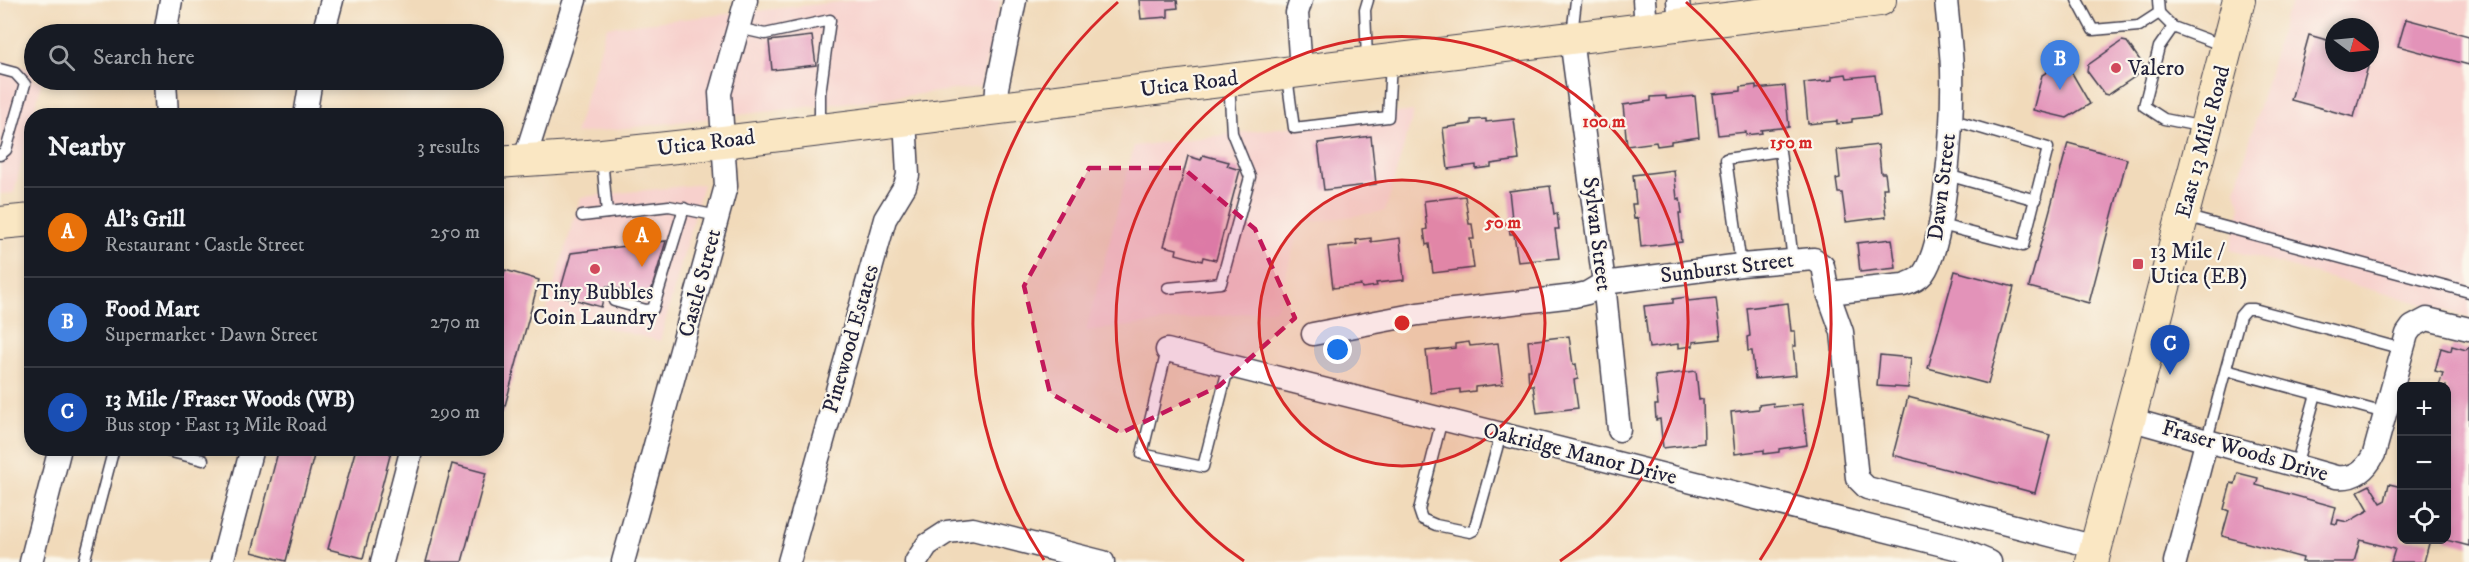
<!DOCTYPE html>
<meta charset="utf-8">
<style>
:root{--surface:#171b24;--page:#20242c;--text:#f1f3f6;--muted:#9ea1a6;--line:#363941;--accent:#d1495b}
body{margin:0;font-family:"IM FELL DW Pica",serif;background:var(--page);color:var(--text)}
.controls{position:absolute;right:18px;bottom:18px;display:grid;overflow:hidden;border-radius:12px;box-shadow:0 3px 9px #0003}
.controls button{width:54px;height:54px;display:grid;place-items:center;padding:0;border:0;border-bottom:2px solid var(--line);background:var(--surface);color:var(--text);font:30px sans-serif}
.compass{position:absolute;left:2325px;top:18px;width:54px;height:54px;border-radius:50%;background:var(--surface);box-shadow:0 3px 9px #0003;rotate:106deg}
.you{position:absolute;left:1338px;top:350px;width:21px;height:21px;margin:-15px;border:4px solid #fff;border-radius:50%;background:#1a73e8;box-shadow:0 0 0 9px #1a73e833}
.badge{display:grid;place-items:center;width:39px;height:39px;border-radius:50%;background:var(--accent);color:#fff;font-size:20px;font-weight:700}
.pin{position:absolute;translate:-50% -50px;filter:drop-shadow(0 2px 3px #0008)}
.pin::after{content:'';position:absolute;top:32px;width:21px;height:18px;background:inherit;clip-path:polygon(0 0,100% 0,50% 100%)}
.list{margin:0;padding:0;list-style:none}
h2{display:flex;justify-content:space-between;align-items:center;height:78px;margin:0;padding:0 24px;font-size:26px}
h2 small{font-size:20px;font-weight:400;color:var(--muted)}
.list li{display:grid;grid-template-columns:39px 1fr auto;gap:18px;align-items:center;box-sizing:border-box;height:90px;padding:0 24px;border-top:2px solid var(--line)}
.list b{display:block;font-size:22px;white-space:nowrap}
.list p{margin:0;font-size:20px;white-space:nowrap;color:var(--muted)}
.list em{font-size:20px;font-style:normal;color:var(--muted)}
.icon{flex:none;width:33px;height:33px;fill:none;stroke:currentColor;stroke-width:2;stroke-linecap:round;stroke-linejoin:round}
.map{position:relative;flex:none;width:2469px;height:562px;overflow:hidden}
.search{position:absolute;background:var(--surface);box-shadow:0 3px 9px #0003;left:24px;top:24px;width:480px;height:66px;display:flex;align-items:center;gap:15px;box-sizing:border-box;padding:0 21px;border-radius:33px;color:var(--muted);font-size:22px}
.panel{position:absolute;background:var(--surface);box-shadow:0 3px 9px #0003;left:24px;top:108px;width:480px;height:348px;border-radius:24px}
.map>svg:first-child{display:block}
</style>
<div class="map">
<svg width="2469" height="562" viewBox="0 0 2469 562">
<rect width="100%" height="100%" fill="#fbf7ec"/>
<filter id="ink" filterUnits="userSpaceOnUse"><feTurbulence type="fractalNoise" baseFrequency=".0167" numOctaves="2"/><feDisplacementMap in="SourceGraphic" scale="12" xChannelSelector="R" yChannelSelector="G"/><feConvolveMatrix kernelMatrix="1 2 1 2 8 2 1 2 1" color-interpolation-filters="sRGB"/></filter>
<filter id="wash" filterUnits="userSpaceOnUse"><feTurbulence type="fractalNoise" baseFrequency=".008" numOctaves="4" result="noise"/><feDisplacementMap in="SourceGraphic" scale="24" xChannelSelector="R" yChannelSelector="G"/><feGaussianBlur stdDeviation="1.35" result="paint"/><feColorMatrix in="noise" values="0 0 0 0 0 0 0 0 0 0 0 0 0 0 0 0 0 1.4 0 .05"/><feComposite in="paint" operator="in"/></filter>
<g filter="url(#wash)">
<rect width="100%" height="100%" fill="#f1daba"/>
<g fill="#f7d0cc" fill-rule="evenodd">
<path d="M857,0H1001L980,87L575,134L607,27Z"/>
<path d="M2294,0H2469V317L2230,250L2241,207L2236,190L2284,18ZM2334,27H2370V63H2334Z"/>
<path d="M0,61L34,70V80H42L14,193L0,194Z"/>
<path d="M1414,111L1385,211L1300,224L1277,309L1086,331L1134,146Z"/>
<path d="M703,184L660,341L546,312L581,197Z"/>
</g>
<g id="blocks">
<g fill="#e393b9">
<path d="M1139,0H1177L1178,8L1168,9V17L1141,19Z"/>
<path d="M2406,19L2469,36V65L2398,46Z"/>
<path d="M2309,35L2334,42V63H2369L2354,117L2291,100Z"/>
<path d="M812,36L816,65L772,70L769,41Z"/>
<path d="M2122,41L2127,42L2144,66L2143,71L2108,95L2104,94L2087,71L2088,65Z"/>
<path d="M2065,61L2090,104L2067,118L2033,110L2042,75Z"/>
<path d="M1846,74L1847,78L1875,75L1880,116L1852,119V122L1837,124V121L1808,124L1804,83L1832,80V76Z"/>
<path d="M1756,85V89L1785,86L1789,127L1761,130L1762,133L1746,135V132L1718,135L1713,94L1741,91V87Z"/>
<path d="M1666,96V99L1695,96L1699,137L1671,141V144L1657,146L1656,142L1627,146L1623,105L1651,101V97Z"/>
<path d="M1486,119V122L1514,119L1519,160L1491,164V167L1476,169V165L1448,169L1443,128L1471,124V120Z"/>
<path d="M1371,136L1376,184L1324,190L1318,143Z"/>
<path d="M2068,143L2127,159L2089,303L2029,287Z"/>
<path d="M1878,145L1881,173H1885L1887,188H1883L1886,217L1846,222L1842,193H1838L1836,179L1840,178L1837,150Z"/>
<path d="M1203,155L1229,162L1227,166L1240,170L1216,260L1203,257L1202,261L1176,254L1177,249L1164,246L1188,156L1201,160Z"/>
<path d="M1674,170L1677,199L1680,198L1682,213H1679L1682,242L1641,247L1638,218L1634,219L1632,204H1636L1633,175Z"/>
<path d="M1550,186L1554,214L1557,213L1559,229H1555L1559,258L1518,262L1514,234H1510L1508,220L1512,219L1509,191Z"/>
<path d="M1465,196L1469,224H1472L1474,239H1470L1474,268L1433,273L1429,244L1426,245L1424,230L1427,229L1424,201Z"/>
<path d="M1371,238V242L1400,238L1404,280L1376,283L1377,286L1362,288L1361,285L1333,288L1328,247L1357,244L1356,240Z"/>
<path d="M1892,239L1896,268L1860,272L1857,243Z"/>
<path d="M666,241L649,298L607,286L601,307L559,295L571,253Z"/>
<path d="M505,270L539,280L503,413L496,411V303Z"/>
<path d="M1955,271L2014,287L1988,384L1928,368Z"/>
<path d="M1687,297L1688,301L1716,298L1721,339L1693,342V346L1678,348V344L1649,348L1644,306L1673,303V299Z"/>
<path d="M1788,303L1791,331H1795L1796,346H1793L1796,375L1755,379L1752,351H1748L1747,337L1750,336L1747,308Z"/>
<path d="M1569,336L1573,365L1576,364L1578,379L1574,380L1578,408L1537,413L1533,385H1529L1528,370H1531L1528,341Z"/>
<path d="M1469,342L1470,346L1498,343L1503,384L1475,387V391L1460,393V389L1431,393L1426,351L1455,348V344Z"/>
<path d="M2452,346L2466,350L2469,347V546L2446,540V386H2439L2443,373L2435,371L2441,348L2451,351Z"/>
<path d="M1880,355L1911,358L1908,388L1877,386Z"/>
<path d="M1696,371L1699,400L1703,399L1704,443L1663,448L1660,419L1656,420L1655,405H1658L1655,376Z"/>
<path d="M1908,397L2050,435L2035,493L1893,455Z"/>
<path d="M1773,403L1774,407L1802,404L1807,445L1779,449V452L1764,454V450L1735,454L1731,412L1759,409V405Z"/>
<path d="M279,448H316L286,561L252,552Z"/>
<path d="M356,448H392L363,558L328,549Z"/>
<path d="M452,464L486,473L462,562H426Z"/>
<path d="M2238,473L2258,478L2256,485L2336,507L2332,523L2337,524L2338,520L2348,522L2369,510L2358,491L2370,485L2381,503L2385,501L2389,484L2402,487V540H2430L2424,562H2391L2395,549L2360,540L2354,562H2302L2303,558L2222,536L2229,511L2224,509L2231,483L2235,484Z"/>
</g>
</g>
</g>
<g filter="url(#ink)">
<use href="#blocks" fill-opacity="0" stroke="#413e4e" stroke-width="1.5"/>
<g fill="none" stroke-linecap="round" stroke-linejoin="round">
<defs>
<g id="service">
<path d="M2077,0L2093,30L2139,26L2159,13L2158,0"/>
<path d="M2159,13L2173,27L2224,46"/>
<path d="M2173,27L2159,47L2144,106L2164,119L2204,127"/>
<path d="M738,28L765,34L830,20L820,94V128"/>
<path d="M1572,35L1576,0"/>
<path d="M1367,59L1365,10L1368,0"/>
<path d="M0,69L15,73L25,84L6,150L0,155"/>
<path d="M1287,77L1294,128L1388,117L1391,63"/>
<path d="M602,158L607,213"/>
<path d="M1947,175L2036,200"/>
<path d="M582,216L669,206L718,216"/>
<path d="M2184,216L2469,292"/>
<path d="M1941,225L2023,246L2048,148L1950,119"/>
<path d="M1741,265L1726,159L1780,151L1793,261"/>
<path d="M1168,288L1221,283L1250,177L1232,133L1229,81"/>
<path d="M614,301L646,310L653,309L684,208"/>
<path d="M1167,350L1142,454L1203,467L1229,365"/>
<path d="M2226,370L2385,413"/>
<path d="M1442,419L1419,510L1422,519L1436,525L1470,532L1474,530L1501,434"/>
<path d="M2206,443L2240,316L2246,309H2254L2403,349"/>
<path d="M156,448L203,460"/>
<path d="M2296,466L2316,394"/>
<path d="M84,562L114,448"/>
</g>
<g id="minor">
<path d="M1301,0L1297,13L1301,71"/>
<path d="M1644,0L1646,28"/>
<path d="M1678,0L1680,24"/>
<path d="M165,34L171,0"/>
<path d="M323,34L332,0"/>
<path d="M1571,39L1604,283L1619,430"/>
<path d="M165,80L167,116"/>
<path d="M996,107L997,88L1015,0"/>
<path d="M305,116L311,80"/>
<path d="M525,158L575,0"/>
<path d="M1828,293L1903,285C1910,283 1918,280 1923,274C1947,242 1953,112 1952,69C1951,46 1948,23 1946,0"/>
<path d="M1313,334L1418,314L1574,296L1587,293L1604,283L1741,265L1814,259L1823,266L1828,293L1842,332L1857,478L1867,488L2096,547"/>
<path d="M1167,350L1959,549L1990,562"/>
<path d="M2129,419L2336,477C2355,479 2366,470 2374,454L2407,334L2412,327L2427,319L2469,329"/>
<path d="M31,562L60,448"/>
<path d="M222,562L252,448"/>
<path d="M382,562L412,448"/>
<path d="M623,562L726,186L720,93L746,0"/>
<path d="M789,562L885,219L905,186L908,175L905,118"/>
<path d="M916,562L927,545L947,532L973,529L1103,562"/>
<path d="M2175,562L2206,443"/>
</g>
<g id="secondary">
<path d="M496,162L602,155L723,142L1880,0"/>
<path d="M0,223L32,220"/>
<path d="M2092,562L2239,0"/>
</g>
</defs>
<use href="#service" stroke="#413e4e" stroke-width="13"/>
<use href="#minor" stroke="#413e4e" stroke-width="25"/>
<use href="#secondary" stroke="#413e4e" stroke-width="34"/>
<use href="#service" stroke="#fff" stroke-width="10"/>
<use href="#minor" stroke="#fff" stroke-width="22"/>
<use href="#secondary" stroke="#fae7c3" stroke-width="32"/>
</g>
</g>
<path fill="#c2185b" fill-opacity="0.2" stroke="#c2185b" stroke-width="4.5" stroke-dasharray="12 8" stroke-linejoin="round" d="M1089,168H1183L1255,229L1295,318L1219,386L1121,433L1050,393L1024,286Z"/>
<circle cx="1402" cy="323" r="143" fill="#d62828" fill-opacity=".12"/>
<g fill="none" stroke="#d62828" stroke-width="3">
<circle cx="1402" cy="323" r="143"/>
<path d="M1244 561A286 286 0 1 1 1560 561"/>
<path d="M1044 560A429 429 0 0 1 1118 2M1686 2A429 429 0 0 1 1760 560"/>
</g>
<g fill="#d1495b" stroke="#fbf7ec" stroke-width="2">
<circle cx="2116" cy="68" r="6"/>
<rect x="2132" y="258" width="12" height="12" rx="3"/>
<circle cx="595" cy="269" r="6"/>
</g>
<g text-anchor="middle" dominant-baseline="central" stroke-width="4.5" stroke-linejoin="round" paint-order="stroke">
<g font-size="22" fill="#22223b" stroke="#fbf7ec" text-anchor="start">
<text x="2128" y="68">Valero</text>
<text x="2150" y="251">13 Mile /<tspan x="2150" dy="25">Utica (EB)</tspan></text>
<text x="595" y="292" text-anchor="middle">Tiny Bubbles<tspan x="595" dy="25">Coin Laundry</tspan></text>
</g>
<g font-size="22" fill="#22223b" stroke="#fbf7ec">
<text transform="translate(1189 84) rotate(-7)">Utica Road</text>
<text transform="translate(2203 142) rotate(-75)">East 13 Mile Road</text>
<text transform="translate(706 143) rotate(-7)">Utica Road</text>
<text transform="translate(1942 187) rotate(-83)">Dawn Street</text>
<text transform="translate(1597 234) rotate(83)">Sylvan Street</text>
<text transform="translate(1727 268) rotate(-7)">Sunburst Street</text>
<text transform="translate(700 283) rotate(-75)">Castle Street</text>
<text transform="translate(851 339) rotate(-74)">Pinewood Estates</text>
<text transform="translate(2245 451) rotate(16)">Fraser Woods Drive</text>
<text transform="translate(1580 454) rotate(14)">Oakridge Manor Drive</text>
</g>
</g>
<circle cx="1402" cy="323" r="9" fill="#d62828" stroke="#fbf7ec" stroke-width="3"/>
<g font-size="18" text-anchor="middle" font-weight="bold" fill="#d62828" stroke="#fbf7ec" stroke-width="4.5" stroke-linejoin="round" paint-order="stroke">
<text x="1604" y="127">100 m</text>
<text x="1791" y="148">150 m</text>
<text x="1503" y="228">50 m</text>
</g>
</svg>
<div class="controls">
<button>+</button>
<button>−</button>
<button><svg class="icon" aria-label="locate" viewBox="0 0 24 24"><circle cx="12" cy="12" r="6"/><path d="M12 2v4M12 18v4M2 12h4M18 12h4"/></svg></button>
</div>
<svg class="compass" viewBox="-18 -18 36 36"><path d="M0-13l5 13h-10z" fill="#e53935"/><path d="M0 13l5-13h-10z" fill="#9ea1a6"/></svg>
<div class="you"></div>
<div class="pin badge" style="left:642px;top:267px;background:#e8710a">A</div>
<div class="pin badge" style="left:2060px;top:90px;background:#3f7fe0">B</div>
<div class="pin badge" style="left:2170px;top:375px;background:#1a4fb4">C</div>
<div class="search"><svg class="icon" aria-label="search" viewBox="0 0 24 24"><circle cx="10" cy="10" r="6"/><path d="M15 15l6 6"/></svg>Search here</div>
<section class="panel">
<h2>Nearby<small>3 results</small></h2>
<ul class="list">
<li><span class="badge" style="background:#e8710a">A</span><div><b>Al's Grill</b><p>Restaurant · Castle Street</p></div><em>250 m</em></li>
<li><span class="badge" style="background:#3f7fe0">B</span><div><b>Food Mart</b><p>Supermarket · Dawn Street</p></div><em>270 m</em></li>
<li><span class="badge" style="background:#1a4fb4">C</span><div><b>13 Mile / Fraser Woods (WB)</b><p>Bus stop · East 13 Mile Road</p></div><em>290 m</em></li>
</ul>
</section>
</div>
